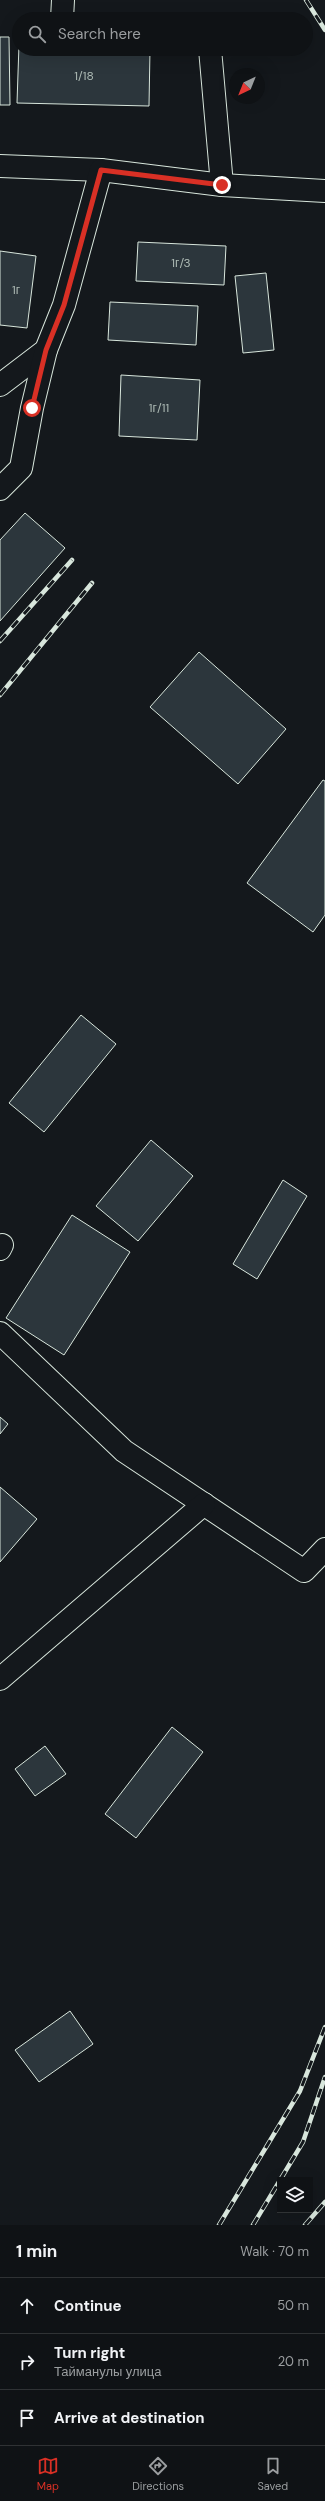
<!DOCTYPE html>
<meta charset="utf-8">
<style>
:root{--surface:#0f1215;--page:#181b1e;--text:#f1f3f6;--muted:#9b9ea0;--line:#2f3234;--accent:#d93025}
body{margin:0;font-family:"DM Sans",sans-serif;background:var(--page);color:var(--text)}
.controls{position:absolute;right:12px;bottom:12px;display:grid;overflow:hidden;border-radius:0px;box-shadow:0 4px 16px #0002}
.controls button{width:36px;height:36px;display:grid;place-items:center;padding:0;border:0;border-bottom:1px solid var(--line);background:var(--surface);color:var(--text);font:20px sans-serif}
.compass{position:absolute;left:229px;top:68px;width:36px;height:36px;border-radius:50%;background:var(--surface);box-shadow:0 4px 16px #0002;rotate:223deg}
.stop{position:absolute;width:12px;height:12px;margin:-9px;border:3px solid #d93025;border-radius:50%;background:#fff}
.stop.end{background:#d93025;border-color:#fff;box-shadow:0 1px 4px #0008}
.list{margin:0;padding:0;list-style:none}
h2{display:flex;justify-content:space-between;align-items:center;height:52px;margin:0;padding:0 16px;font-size:17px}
h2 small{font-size:13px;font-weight:400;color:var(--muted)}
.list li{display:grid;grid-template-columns:26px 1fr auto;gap:12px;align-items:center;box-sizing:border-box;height:56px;padding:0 16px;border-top:1px solid var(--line)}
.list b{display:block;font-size:15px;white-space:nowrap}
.list p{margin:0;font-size:13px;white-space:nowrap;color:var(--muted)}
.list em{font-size:13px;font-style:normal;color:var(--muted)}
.icon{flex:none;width:22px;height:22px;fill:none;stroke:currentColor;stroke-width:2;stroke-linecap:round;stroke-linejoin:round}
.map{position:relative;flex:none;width:325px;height:2225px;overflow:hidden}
.search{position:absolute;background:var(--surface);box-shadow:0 4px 16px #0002;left:12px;right:12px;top:12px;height:44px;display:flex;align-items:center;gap:10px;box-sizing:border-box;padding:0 14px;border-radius:22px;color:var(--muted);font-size:15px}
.sheet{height:220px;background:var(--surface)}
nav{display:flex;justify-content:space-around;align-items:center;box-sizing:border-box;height:56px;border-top:1px solid var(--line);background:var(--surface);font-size:11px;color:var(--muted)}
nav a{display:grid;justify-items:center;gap:2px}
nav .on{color:var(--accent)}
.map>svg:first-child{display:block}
</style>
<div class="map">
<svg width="325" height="2225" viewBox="0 0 325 2225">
<rect width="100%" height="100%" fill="#14181c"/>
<g fill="#2c363c" stroke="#d8e6dc">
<path d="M0,37H9L10,105H0Z"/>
<path d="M19,44V49H150L149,106L17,103Z"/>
<path d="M138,242L226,246L224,285L136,281Z"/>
<path d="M0,251L36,256L27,328L0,325Z"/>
<path d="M266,273L274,350L243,353L235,276Z"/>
<path d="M110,302L198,306L196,345L108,340Z"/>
<path d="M121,375L200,380L197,440L119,436Z"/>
<path d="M25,513L65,548L0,621V540Z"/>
<path d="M199,652L286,729L238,784L150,707Z"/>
<path d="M323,780L325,781V915L313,932L247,883Z"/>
<path d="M81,1015L116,1044L44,1132L9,1103Z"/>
<path d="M151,1140L193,1176L138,1241L96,1206Z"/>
<path d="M283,1180L307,1196L257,1279L233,1264Z"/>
<path d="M72,1215L130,1252L64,1355L6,1318Z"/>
<path d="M0,1417L8,1424L0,1434Z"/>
<path d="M0,1487L37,1519L0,1562Z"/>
<path d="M172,1727L203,1752L136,1838L105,1814Z"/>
<path d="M45,1746L66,1774L35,1796L15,1769Z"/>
<path d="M70,2011L93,2044L39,2082L15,2050Z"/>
</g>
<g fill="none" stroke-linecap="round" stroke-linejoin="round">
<defs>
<g id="minor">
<path d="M62,19L63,0"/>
<path d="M210,49L222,185"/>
<path d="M0,166L101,170L222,185L325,191"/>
<path d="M0,385L46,350L64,305L101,170"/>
<path d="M0,489L21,468L32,408L46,350"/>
<path d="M0,1249L2,1245"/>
<path d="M0,1333L124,1451L304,1571L325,1549"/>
<path d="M0,1679L204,1504"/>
</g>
</defs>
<use href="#minor" stroke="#d8e6dc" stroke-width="24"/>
<use href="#minor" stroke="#14181c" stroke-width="22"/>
<defs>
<g id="rail">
<path d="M306,0L325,30"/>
<path d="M0,641L72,560"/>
<path d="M0,695L92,583"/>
<path d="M219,2225L300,2091L325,2027"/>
<path d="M253,2225L303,2142L325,2077"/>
<path d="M305,2225L325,2202"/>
</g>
</defs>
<use href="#rail" stroke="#d8e6dc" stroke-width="4.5"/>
<use href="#rail" stroke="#14181c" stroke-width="3" stroke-dasharray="9" stroke-linecap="butt"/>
</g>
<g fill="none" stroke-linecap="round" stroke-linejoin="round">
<path stroke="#d93025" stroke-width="5" d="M32,408L46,350L64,305L101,170L222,185"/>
</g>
<g text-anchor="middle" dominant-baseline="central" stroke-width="3" stroke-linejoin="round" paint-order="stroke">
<g font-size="12" fill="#adbab4">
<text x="84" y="76">1/18</text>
<text x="181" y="263">1г/3</text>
<text x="16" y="290">1г</text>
<text x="159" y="408">1г/11</text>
</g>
</g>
</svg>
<div class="controls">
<button><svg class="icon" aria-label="layers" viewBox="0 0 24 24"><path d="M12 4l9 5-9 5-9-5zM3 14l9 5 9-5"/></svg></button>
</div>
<svg class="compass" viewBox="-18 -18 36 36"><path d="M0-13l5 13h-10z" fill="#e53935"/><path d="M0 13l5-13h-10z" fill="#9b9ea0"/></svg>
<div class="stop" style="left:32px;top:408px"></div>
<div class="stop end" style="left:222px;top:185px"></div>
<div class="search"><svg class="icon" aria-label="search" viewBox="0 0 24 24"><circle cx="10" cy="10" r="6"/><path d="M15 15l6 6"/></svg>Search here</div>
</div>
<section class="sheet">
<h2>1 min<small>Walk · 70 m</small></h2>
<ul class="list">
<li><svg class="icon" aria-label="ahead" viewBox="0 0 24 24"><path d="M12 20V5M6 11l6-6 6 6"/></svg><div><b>Continue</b></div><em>50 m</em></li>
<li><svg class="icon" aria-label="right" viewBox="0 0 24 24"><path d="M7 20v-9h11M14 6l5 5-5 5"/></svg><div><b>Turn right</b><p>Тайманулы улица</p></div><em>20 m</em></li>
<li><svg class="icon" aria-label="arrive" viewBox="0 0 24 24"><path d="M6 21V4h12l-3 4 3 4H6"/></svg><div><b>Arrive at destination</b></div></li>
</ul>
</section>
<nav>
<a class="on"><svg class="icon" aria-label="map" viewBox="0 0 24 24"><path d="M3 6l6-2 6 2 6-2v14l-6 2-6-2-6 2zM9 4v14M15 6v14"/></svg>Map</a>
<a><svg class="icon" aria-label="directions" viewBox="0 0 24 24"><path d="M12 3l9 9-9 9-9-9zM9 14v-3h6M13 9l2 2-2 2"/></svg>Directions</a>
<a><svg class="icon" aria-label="saved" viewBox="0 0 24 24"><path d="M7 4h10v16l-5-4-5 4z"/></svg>Saved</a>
</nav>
